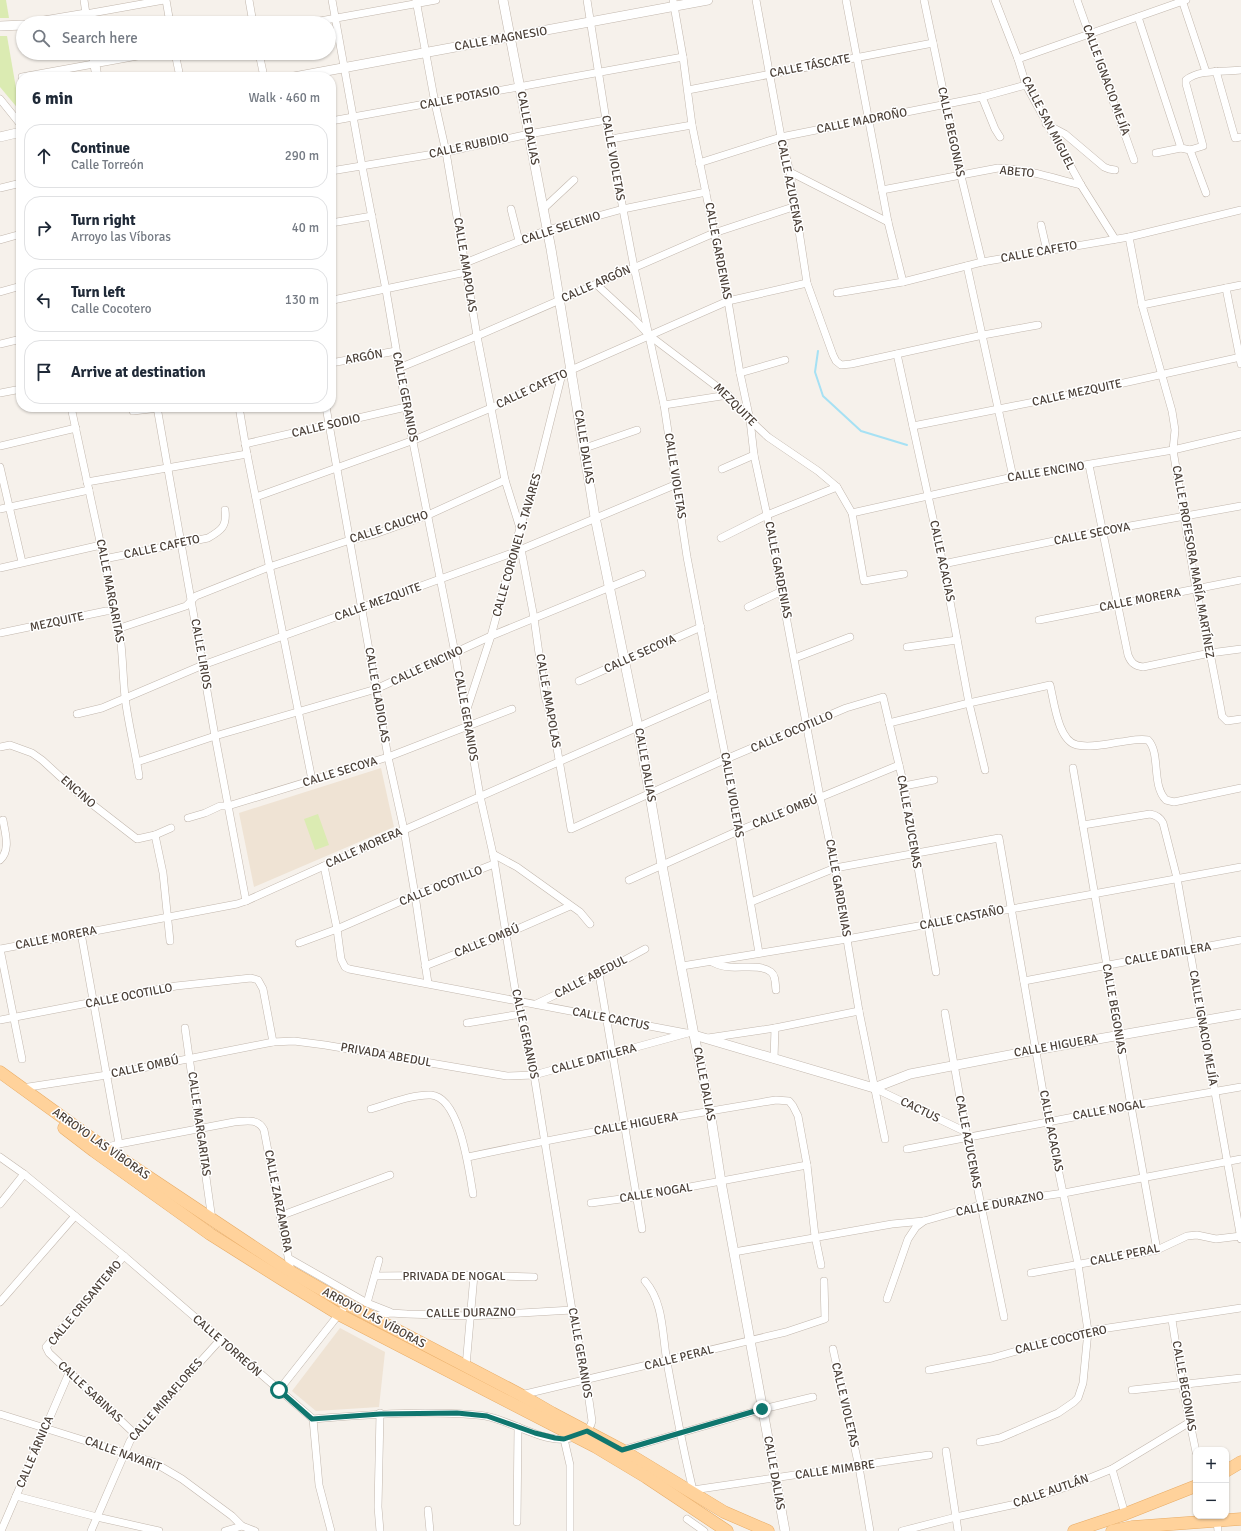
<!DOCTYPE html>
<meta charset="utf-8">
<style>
:root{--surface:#fff;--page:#f6f6f7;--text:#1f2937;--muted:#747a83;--line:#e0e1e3}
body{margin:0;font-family:Signika,sans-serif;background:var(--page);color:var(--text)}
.controls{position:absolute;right:12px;bottom:12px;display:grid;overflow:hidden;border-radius:8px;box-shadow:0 1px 3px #0004}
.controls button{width:36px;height:36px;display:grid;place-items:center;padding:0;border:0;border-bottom:1px solid var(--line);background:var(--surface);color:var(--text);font:20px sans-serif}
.stop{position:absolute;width:12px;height:12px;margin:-9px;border:3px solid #0f766e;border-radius:50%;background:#fff}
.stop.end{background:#0f766e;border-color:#fff;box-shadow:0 1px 4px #0008}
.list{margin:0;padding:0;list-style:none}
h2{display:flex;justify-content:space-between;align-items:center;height:52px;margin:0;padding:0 16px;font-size:17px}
h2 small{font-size:13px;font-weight:400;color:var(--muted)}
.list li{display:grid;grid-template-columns:26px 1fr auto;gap:12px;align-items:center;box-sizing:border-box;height:64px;margin:0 8px 8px;padding:0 8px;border:1px solid var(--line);border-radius:16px}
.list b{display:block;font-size:15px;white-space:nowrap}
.list p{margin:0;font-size:13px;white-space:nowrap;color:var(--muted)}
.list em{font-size:13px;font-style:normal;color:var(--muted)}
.icon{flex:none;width:22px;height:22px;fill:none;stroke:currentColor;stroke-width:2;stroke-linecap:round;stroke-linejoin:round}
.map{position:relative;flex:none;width:1241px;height:1531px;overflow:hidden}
.search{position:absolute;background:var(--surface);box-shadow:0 1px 3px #0004;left:16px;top:16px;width:320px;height:44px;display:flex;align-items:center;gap:10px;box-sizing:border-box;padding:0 14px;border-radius:22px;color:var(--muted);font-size:15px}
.panel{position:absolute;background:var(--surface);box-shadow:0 1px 3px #0004;left:16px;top:72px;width:320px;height:340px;border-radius:16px}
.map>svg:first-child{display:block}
</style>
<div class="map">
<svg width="1241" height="1531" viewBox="0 0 1241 1531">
<rect width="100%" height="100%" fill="#f6f1eb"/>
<g fill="#efe3d4">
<path d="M381,768L394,827L254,887L239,813Z"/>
<path d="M340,1328L385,1352L379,1407L316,1411L292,1391Z"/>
</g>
<g fill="#dbebb2">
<path d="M0,0H6L9,18H0Z"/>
<path d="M0,36H7L20,111L0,87Z"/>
<path d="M318,814L329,845L315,850L304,819Z"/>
</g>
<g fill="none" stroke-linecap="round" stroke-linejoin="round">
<path stroke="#a6e1f4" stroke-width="2" d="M818,351L815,372L823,396L861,431L907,445"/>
<defs>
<g id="minor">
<path d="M84,0L86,14L164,0"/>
<path d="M166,0L170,23"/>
<path d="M249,0L253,23"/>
<path d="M416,0L435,103L446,152L477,336L505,480L520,528"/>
<path d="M587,0L606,120L634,267L664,405L687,557L713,694L726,759L759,953"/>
<path d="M673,0L683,57L692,125L728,301L740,373L750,420L754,455L767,515L820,797L835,868L859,1011L885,1139"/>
<path d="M756,0L781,137L790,172L807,283L833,355L836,361L841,365L851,364L983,335L1038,325"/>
<path d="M846,0L888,222L903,282"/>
<path d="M924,0L961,176L982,262"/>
<path d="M995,0L1018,59L1026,85L1081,185L1115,239"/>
<path d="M1077,0L1134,160"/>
<path d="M1182,0L1206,72"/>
<path d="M1138,17L1181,148L1190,150"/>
<path d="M309,23L436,0"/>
<path d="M175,53L180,77"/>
<path d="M259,53L264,77"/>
<path d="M1018,59L1186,0"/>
<path d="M1216,71L1235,138L1241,137"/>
<path d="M22,77L154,53"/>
<path d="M688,90L933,43"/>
<path d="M982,97L995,129L1000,137"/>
<path d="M0,99L21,125"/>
<path d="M331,121L683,57"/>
<path d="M1046,124L1065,134L1104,167L1109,169L1115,170"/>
<path d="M611,139L692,125"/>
<path d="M1190,150L1203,146L1186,84V80C1199,69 1225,72 1241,70"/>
<path d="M1190,150L1206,193"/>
<path d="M1156,153L1181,148"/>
<path d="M699,163L781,137L982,97L1026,85"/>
<path d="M331,171L446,152L529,134L606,120"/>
<path d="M790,172L888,222"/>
<path d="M0,188L21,183"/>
<path d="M882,190L998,168C1026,169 1053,178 1081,185"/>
<path d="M511,209L519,241"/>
<path d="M543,209L574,180"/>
<path d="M331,223L372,216"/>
<path d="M1041,225L1047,251"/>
<path d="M1129,237L1142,305L1172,411L1175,430L1173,450L1184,516L1196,589L1210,653L1221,710L1222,716L1227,721L1241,719"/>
<path d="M0,240L21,234"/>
<path d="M465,263L547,230L623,209L706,192"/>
<path d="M967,266L1013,477"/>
<path d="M596,284L635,320L650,336L728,395L750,420L768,437L818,471L837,487L852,513L864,581L904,574"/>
<path d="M1226,288L1241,364"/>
<path d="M0,292L21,286"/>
<path d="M837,293L903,282L982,262L1129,237L1241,210"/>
<path d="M333,300L466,272"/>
<path d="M1142,305L1241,285"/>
<path d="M0,344L21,339"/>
<path d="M897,354L943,564L969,703L985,770"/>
<path d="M331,363L396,351"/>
<path d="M399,368L477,336L714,233L796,206"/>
<path d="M740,373L785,360"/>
<path d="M0,393L21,389"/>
<path d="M664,405L728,395"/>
<path d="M71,407L115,611C123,639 122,668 125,697C128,723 135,749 139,776"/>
<path d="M157,407L215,736L246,901"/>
<path d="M239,407L247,454L312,780"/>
<path d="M326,407L388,757L404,830L415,895L428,983"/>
<path d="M133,411L168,407"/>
<path d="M913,426L1074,394L1241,357"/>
<path d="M245,444L406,407"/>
<path d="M0,446L76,428"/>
<path d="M585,448L637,430"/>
<path d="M1089,465L1128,655C1131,663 1135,666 1143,667L1210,653L1241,649"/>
<path d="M0,467L22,562"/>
<path d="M722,469L754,455"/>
<path d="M87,482L247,454"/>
<path d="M256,497L414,440L491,408L562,374L728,301L807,283"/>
<path d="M0,509L89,490"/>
<path d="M852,513L1013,477L1173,450L1241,434"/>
<path d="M721,538L767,515L837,487"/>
<path d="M521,549L534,618L545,696L553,725L571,829L726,759L846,708L883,697L904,786L936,972"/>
<path d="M104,559L208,538C222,530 227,526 225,510"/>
<path d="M943,564L1102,531L1241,506"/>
<path d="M0,568L101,545"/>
<path d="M748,607L782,591"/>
<path d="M1039,620L1241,580"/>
<path d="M120,628L186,606L196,596L269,567L350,540L375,534L428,515L505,480"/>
<path d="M0,633L106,611H115"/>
<path d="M907,647L957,640"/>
<path d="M795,658L850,637"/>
<path d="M579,681L701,627"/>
<path d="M466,712L491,636L520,528L538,470L562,374"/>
<path d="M77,714L102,708L203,665L515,552L677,484"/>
<path d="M889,723L969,703L1050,685C1054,701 1058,741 1077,745C1091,748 1106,744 1120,742C1129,741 1140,738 1148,740C1161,753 1151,785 1166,800L1174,802L1241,788"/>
<path d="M0,747L10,745L32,753L42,760L79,794L137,839L155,835L171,828"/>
<path d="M137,762L215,736L376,689L491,636L642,574"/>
<path d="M1073,768L1131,1106L1157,1250"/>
<path d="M904,786L934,780"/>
<path d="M188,818L205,813L220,806H228L388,757L512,709"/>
<path d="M1083,825L1150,814C1156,815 1160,817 1163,823L1177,878L1241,1239"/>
<path d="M155,835L163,873L170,941"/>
<path d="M493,854L517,867L580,912L590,924"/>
<path d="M0,860C11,850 5,833 3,820"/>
<path d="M324,866L337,929L341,959L345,967L349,969L686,1033"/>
<path d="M629,880L738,831L899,765"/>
<path d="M751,902L835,868L999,838L1048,1121L1078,1264L1088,1331L1083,1383L1078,1398L1074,1402L1058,1413L1014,1432L1000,1438L980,1442"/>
<path d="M81,933L119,1144"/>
<path d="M299,943L337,929L415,895L494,864"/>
<path d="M0,949L237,904L246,901L404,830L713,694"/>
<path d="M0,949L22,1059"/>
<path d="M712,962C718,965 724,967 730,967C742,968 761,964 771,972C776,976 775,984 776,990"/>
<path d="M425,966L506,934L570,906"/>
<path d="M682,966L847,939L1241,867"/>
<path d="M599,974L642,1229"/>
<path d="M1024,981L1241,940"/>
<path d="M536,1004L599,974L645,949"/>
<path d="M945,1013L966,1132L1004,1317"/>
<path d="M0,1020L176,986L251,978L258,980L263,989L273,1042"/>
<path d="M467,1023L521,1014"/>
<path d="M185,1028L212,1220"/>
<path d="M708,1038L775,1028L859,1011"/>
<path d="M774,1059L775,1028"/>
<path d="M22,1088L107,1075L273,1042L294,1041L325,1045L507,1076L534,1075L688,1033"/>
<path d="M874,1088L966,1132"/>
<path d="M371,1109C389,1104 413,1094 431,1095C460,1097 469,1171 473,1194"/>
<path d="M104,1148L119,1144L234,1122C246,1121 258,1118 264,1130L291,1272"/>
<path d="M907,1149L1131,1106L1241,1087"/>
<path d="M0,1157L24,1174L124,1256L313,1419C350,1416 387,1413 425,1413C445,1413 465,1413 485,1416C509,1420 540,1441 564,1439C575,1438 590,1433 592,1421L586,1379L572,1310L534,1075L517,1001L493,854L480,796L455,653L406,407L386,290L362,166L332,0"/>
<path d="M468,1157C570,1135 673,1117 776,1100L789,1101L793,1106L798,1116L807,1165L815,1236L821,1265"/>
<path d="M591,1203L636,1197L807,1165"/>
<path d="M0,1204L24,1174"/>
<path d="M280,1216L390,1175"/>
<path d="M734,1252L892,1224L924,1221L980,1205L1064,1193L1241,1159"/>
<path d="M124,1256L46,1347L49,1353L135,1434"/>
<path d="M290,1259L367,1303L390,1312"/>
<path d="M1031,1273L1157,1250L1187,1236L1197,1235L1216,1239L1241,1236"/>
<path d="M375,1276L474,1275L534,1277"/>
<path d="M645,1281C664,1303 662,1334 667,1362C675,1406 683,1451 694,1494"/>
<path d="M887,1299L908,1239L916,1227L924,1221"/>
<path d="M0,1302L75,1216"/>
<path d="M367,1303L379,1260"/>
<path d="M371,1317L390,1313L407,1314L470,1316L572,1310"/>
<path d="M1172,1320L1182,1384L1196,1452"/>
<path d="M833,1349L859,1467L870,1531"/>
<path d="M466,1366L474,1275"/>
<path d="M929,1370L992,1358L1088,1331L1241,1308"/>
<path d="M279,1390L347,1304"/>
<path d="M1132,1390L1241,1378"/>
<path d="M521,1395L786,1332L825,1319L824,1281"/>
<path d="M380,1413L378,1507L380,1531"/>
<path d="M0,1414L153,1462L182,1479L232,1516L242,1526L255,1531"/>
<path d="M313,1419L319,1485L331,1531"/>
<path d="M564,1439L570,1465V1531"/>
<path d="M622,1450L763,1409L813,1397"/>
<path d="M946,1451L958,1531"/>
<path d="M1112,1469L1125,1514"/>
<path d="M693,1490L929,1455"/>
<path d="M16,1496L97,1517L159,1531"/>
<path d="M428,1510L430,1531"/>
<path d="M687,1519L704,1531"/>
<path d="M1217,1520L1218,1531"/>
<path d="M517,1522L518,1427"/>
<path d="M1,1531L69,1373"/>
<path d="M91,1531L130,1441L135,1434L220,1340"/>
<path d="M225,1531L242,1526"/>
<path d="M902,1531L956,1517L1016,1504L1075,1484L1112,1469L1190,1422"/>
</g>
<g id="tertiary">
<path d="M503,0L551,249L595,517L638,727L662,865L694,1035L710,1111L721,1182L785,1531"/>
<path d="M32,23L86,14L88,23"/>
<path d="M0,26L23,25"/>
<path d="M93,53L97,77"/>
<path d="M294,77L708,0"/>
<path d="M0,137L21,132"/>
<path d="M694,1035L874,1088L910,1074L1035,1050L1241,1014"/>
</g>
<g id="primary">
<path d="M0,1072L105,1148L291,1272L347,1304L521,1395L552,1413L622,1450L724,1512L768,1531"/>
<path d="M64,1128L94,1151L210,1234L283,1280L340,1315L596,1447L646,1477L727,1531"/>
<path d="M1226,1471L1241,1462"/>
<path d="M1074,1531L1125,1514L1196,1486"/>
<path d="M1112,1531L1132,1527L1241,1519"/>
</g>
</defs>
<use href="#minor" stroke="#c2b7ad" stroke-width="8"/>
<use href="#tertiary" stroke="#c2b7ad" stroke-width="10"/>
<use href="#primary" stroke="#e9ac65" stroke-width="13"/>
<use href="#minor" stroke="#fff" stroke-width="7"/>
<use href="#tertiary" stroke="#fff" stroke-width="9"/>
<use href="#primary" stroke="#ffd29b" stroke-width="12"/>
</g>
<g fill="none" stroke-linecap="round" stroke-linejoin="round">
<path stroke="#0f766e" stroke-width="5" d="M279,1390L312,1419L380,1414L457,1413L487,1416L535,1433L555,1438L564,1439L587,1431L622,1450L762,1409"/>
</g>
<g text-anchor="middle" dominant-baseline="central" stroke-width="3" stroke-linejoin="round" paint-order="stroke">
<g font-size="12" fill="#4b4038" stroke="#fff">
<text transform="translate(501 39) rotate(-10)">CALLE MAGNESIO</text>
<text transform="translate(810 66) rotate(-11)">CALLE TÁSCATE</text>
<text transform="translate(1106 80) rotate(70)">CALLE IGNACIO MEJÍA</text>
<text transform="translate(460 98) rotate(-11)">CALLE POTASIO</text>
<text transform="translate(862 121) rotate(-11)">CALLE MADROÑO</text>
<text transform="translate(1048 123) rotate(63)">CALLE SAN MIGUEL</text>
<text transform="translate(528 128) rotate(79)">CALLE DALIAS</text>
<text transform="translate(951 132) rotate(78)">CALLE BEGONIAS</text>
<text transform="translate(469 146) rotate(-12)">CALLE RUBIDIO</text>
<text transform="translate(613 158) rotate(80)">CALLE VIOLETAS</text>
<text transform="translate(1017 172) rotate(6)">ABETO</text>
<text transform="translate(790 186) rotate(79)">CALLE AZUCENAS</text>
<text transform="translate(561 228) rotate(-18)">CALLE SELENIO</text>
<text transform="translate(718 251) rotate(79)">CALLE GARDENIAS</text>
<text transform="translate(1039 252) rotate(-10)">CALLE CAFETO</text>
<text transform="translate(465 265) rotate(81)">CALLE AMAPOLAS</text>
<text transform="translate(596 284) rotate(-24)">CALLE ARGÓN</text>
<text transform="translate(364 357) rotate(-10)">ARGÓN</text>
<text transform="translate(532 389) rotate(-25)">CALLE CAFETO</text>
<text transform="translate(1077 393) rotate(-12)">CALLE MEZQUITE</text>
<text transform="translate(405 397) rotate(79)">CALLE GERANIOS</text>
<text transform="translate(735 405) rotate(45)">MEZQUITE</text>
<text transform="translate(326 426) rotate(-13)">CALLE SODIO</text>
<text transform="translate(584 447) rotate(81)">CALLE DALIAS</text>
<text transform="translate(1046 472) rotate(-9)">CALLE ENCINO</text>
<text transform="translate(675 476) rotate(81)">CALLE VIOLETAS</text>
<text transform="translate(389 527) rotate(-18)">CALLE CAUCHO</text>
<text transform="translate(1092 534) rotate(-11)">CALLE SECOYA</text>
<text transform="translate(517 545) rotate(-74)">CALLE CORONEL S. TAVARES</text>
<text transform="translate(162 547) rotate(-12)">CALLE CAFETO</text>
<text transform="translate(942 561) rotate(78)">CALLE ACACIAS</text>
<text transform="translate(1193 562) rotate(80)">CALLE PROFESORA MARÍA MARTÍNEZ</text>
<text transform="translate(778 570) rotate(79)">CALLE GARDENIAS</text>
<text transform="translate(110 591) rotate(79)">CALLE MARGARITAS</text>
<text transform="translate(1140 600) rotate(-11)">CALLE MORERA</text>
<text transform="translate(378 602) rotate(-20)">CALLE MEZQUITE</text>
<text transform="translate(57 622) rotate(-12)">MEZQUITE</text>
<text transform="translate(201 654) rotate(80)">CALLE LIRIOS</text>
<text transform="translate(640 654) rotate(-24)">CALLE SECOYA</text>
<text transform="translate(427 666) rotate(-25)">CALLE ENCINO</text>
<text transform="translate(377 695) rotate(80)">CALLE GLADIOLAS</text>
<text transform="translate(548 701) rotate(80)">CALLE AMAPOLAS</text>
<text transform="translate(466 716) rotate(80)">CALLE GERANIOS</text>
<text transform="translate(792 732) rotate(-23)">CALLE OCOTILLO</text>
<text transform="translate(645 765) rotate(80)">CALLE DALIAS</text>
<text transform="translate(340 772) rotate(-17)">CALLE SECOYA</text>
<text transform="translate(78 792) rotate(41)">ENCINO</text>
<text transform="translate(732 795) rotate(80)">CALLE VIOLETAS</text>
<text transform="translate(785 812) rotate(-22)">CALLE OMBÚ</text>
<text transform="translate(909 822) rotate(80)">CALLE AZUCENAS</text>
<text transform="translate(364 848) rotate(-24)">CALLE MORERA</text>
<text transform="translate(441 886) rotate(-22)">CALLE OCOTILLO</text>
<text transform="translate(838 888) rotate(80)">CALLE GARDENIAS</text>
<text transform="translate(962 918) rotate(-11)">CALLE CASTAÑO</text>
<text transform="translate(56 938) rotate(-11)">CALLE MORERA</text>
<text transform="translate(487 941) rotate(-22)">CALLE OMBÚ</text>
<text transform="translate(1168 954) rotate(-10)">CALLE DATILERA</text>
<text transform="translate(591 977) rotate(-27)">CALLE ABEDUL</text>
<text transform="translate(129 996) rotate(-11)">CALLE OCOTILLO</text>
<text transform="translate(1114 1009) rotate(80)">CALLE BEGONIAS</text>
<text transform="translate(611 1019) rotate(11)">CALLE CACTUS</text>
<text transform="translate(1203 1028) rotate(80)">CALLE IGNACIO MEJÍA</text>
<text transform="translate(525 1034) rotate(78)">CALLE GERANIOS</text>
<text transform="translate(1056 1046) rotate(-10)">CALLE HIGUERA</text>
<text transform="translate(386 1055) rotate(10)">PRIVADA ABEDUL</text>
<text transform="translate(594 1059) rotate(-15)">CALLE DATILERA</text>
<text transform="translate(145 1067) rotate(-12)">CALLE OMBÚ</text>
<text transform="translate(704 1084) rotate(79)">CALLE DALIAS</text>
<text transform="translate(920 1110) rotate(26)">CACTUS</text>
<text transform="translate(1109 1110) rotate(-10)">CALLE NOGAL</text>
<text transform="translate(199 1124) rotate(82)">CALLE MARGARITAS</text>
<text transform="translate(636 1124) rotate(-10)">CALLE HIGUERA</text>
<text transform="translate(1051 1131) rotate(79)">CALLE ACACIAS</text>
<text transform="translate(968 1142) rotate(79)">CALLE AZUCENAS</text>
<text transform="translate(101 1144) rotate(35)">ARROYO LAS VÍBORAS</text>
<text transform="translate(656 1193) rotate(-9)">CALLE NOGAL</text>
<text transform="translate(278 1201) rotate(79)">CALLE ZARZAMORA</text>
<text transform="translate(1000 1204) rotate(-11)">CALLE DURAZNO</text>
<text transform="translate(1125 1255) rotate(-11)">CALLE PERAL</text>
<text x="454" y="1276">PRIVADA DE NOGAL</text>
<text transform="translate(85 1303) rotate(-50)">CALLE CRISANTEMO</text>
<text transform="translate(471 1313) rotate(-1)">CALLE DURAZNO</text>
<text transform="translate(374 1318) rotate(28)">ARROYO LAS VÍBORAS</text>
<text transform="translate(1061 1340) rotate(-13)">CALLE COCOTERO</text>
<text transform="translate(227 1346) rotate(41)">CALLE TORREÓN</text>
<text transform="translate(580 1353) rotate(80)">CALLE GERANIOS</text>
<text transform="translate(679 1358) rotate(-14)">CALLE PERAL</text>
<text transform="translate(1184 1386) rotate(80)">CALLE BEGONIAS</text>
<text transform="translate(90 1392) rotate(43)">CALLE SABINAS</text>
<text transform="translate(166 1400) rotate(-49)">CALLE MIRAFLORES</text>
<text transform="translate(845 1405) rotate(77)">CALLE VIOLETAS</text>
<text transform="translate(35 1452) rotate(-67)">CALLE ÁRNICA</text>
<text transform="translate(123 1454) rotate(20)">CALLE NAYARIT</text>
<text transform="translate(835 1470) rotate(-8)">CALLE MIMBRE</text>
<text transform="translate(774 1473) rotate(80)">CALLE DALIAS</text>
<text transform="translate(1051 1491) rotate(-19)">CALLE AUTLÁN</text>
</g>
</g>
</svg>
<div class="controls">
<button>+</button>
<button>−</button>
</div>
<div class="stop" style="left:279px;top:1390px"></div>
<div class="stop end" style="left:762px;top:1409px"></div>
<div class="search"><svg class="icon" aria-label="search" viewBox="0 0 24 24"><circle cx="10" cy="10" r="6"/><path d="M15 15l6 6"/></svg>Search here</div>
<section class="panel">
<h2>6 min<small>Walk · 460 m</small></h2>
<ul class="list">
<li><svg class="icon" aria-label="ahead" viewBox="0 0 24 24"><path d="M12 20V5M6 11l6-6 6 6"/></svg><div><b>Continue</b><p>Calle Torreón</p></div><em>290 m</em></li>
<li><svg class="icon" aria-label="right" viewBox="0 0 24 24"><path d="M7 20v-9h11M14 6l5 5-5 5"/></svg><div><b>Turn right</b><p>Arroyo las Víboras</p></div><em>40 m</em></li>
<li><svg class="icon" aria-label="left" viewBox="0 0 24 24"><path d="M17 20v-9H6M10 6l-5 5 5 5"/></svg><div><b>Turn left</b><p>Calle Cocotero</p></div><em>130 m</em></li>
<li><svg class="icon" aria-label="arrive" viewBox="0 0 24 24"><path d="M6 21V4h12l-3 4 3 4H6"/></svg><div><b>Arrive at destination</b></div></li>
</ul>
</section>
</div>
